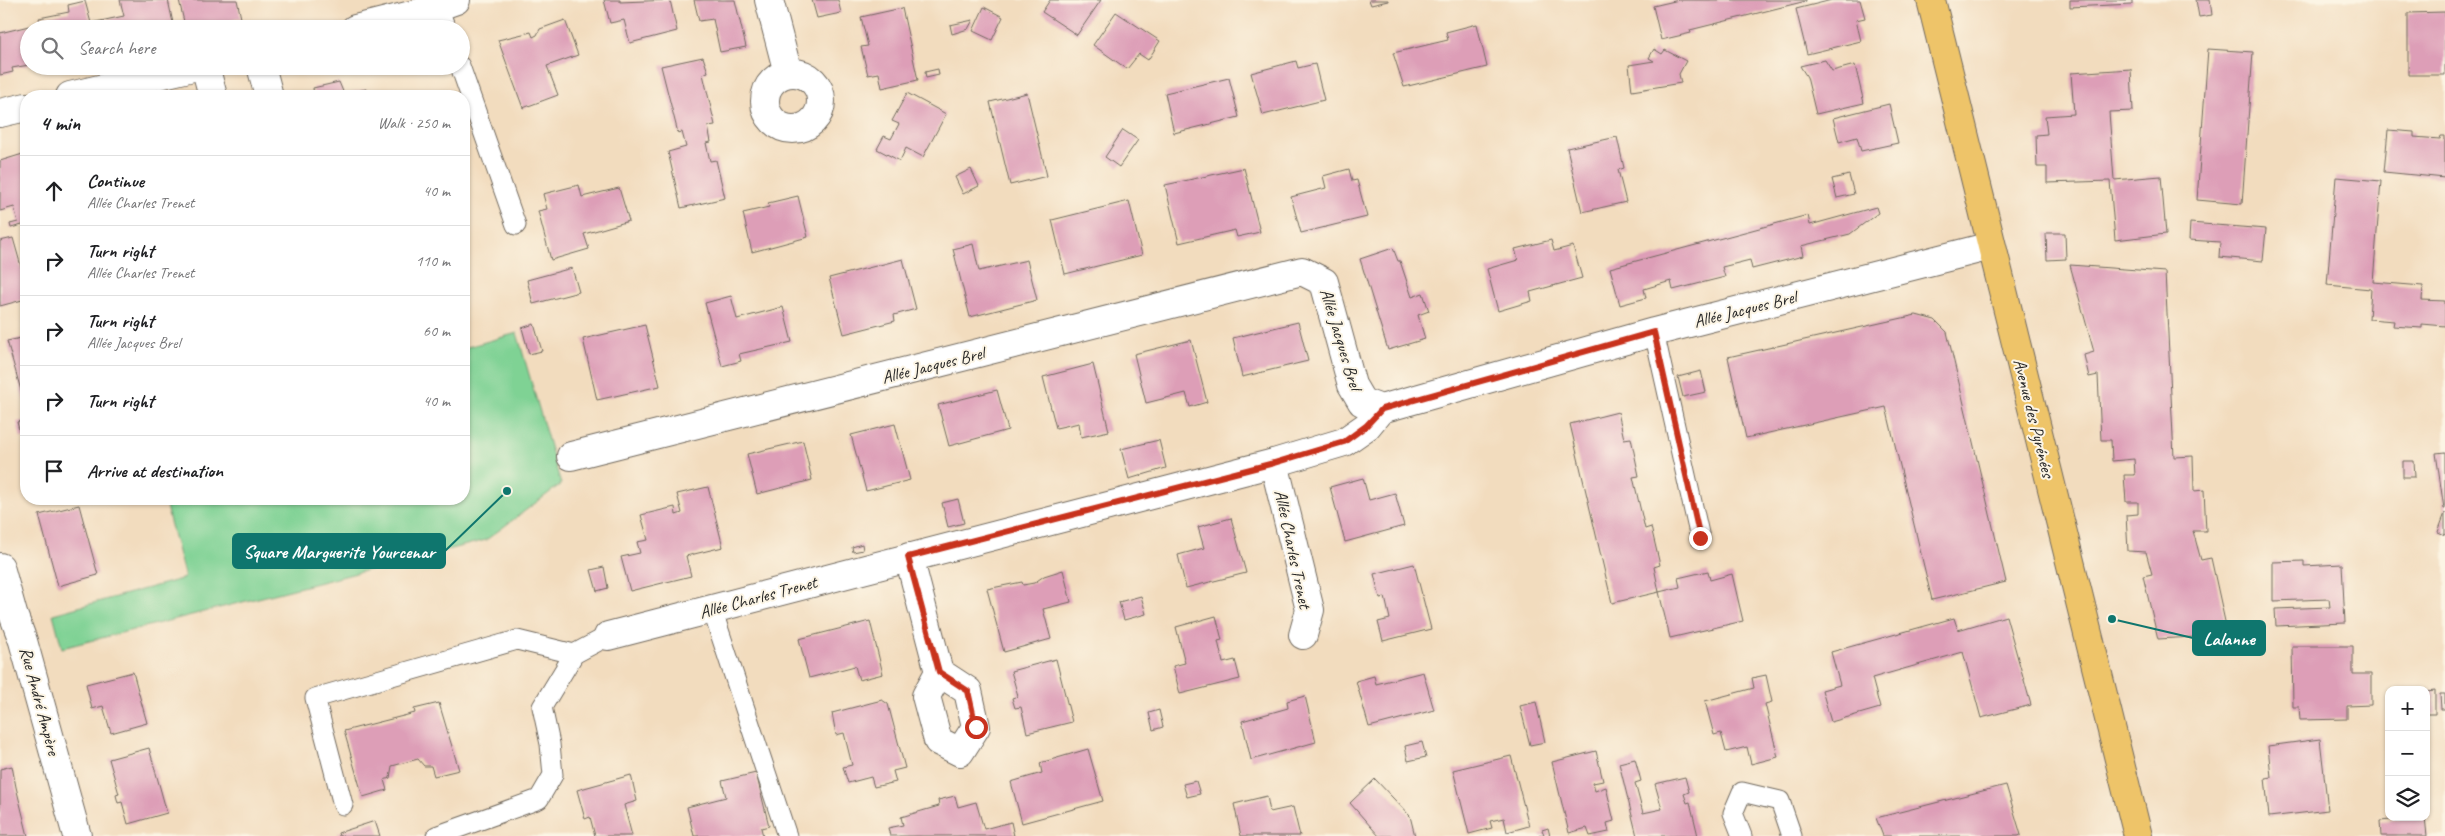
<!DOCTYPE html>
<meta charset="utf-8">
<style>
:root{--surface:#fff;--page:#f6f6f6;--text:#202124;--muted:#757577;--line:#e0e0e0}
body{margin:0;font-family:Caveat,sans-serif;background:var(--page);color:var(--text)}
.controls{position:absolute;right:15px;bottom:15px;display:grid;overflow:hidden;border-radius:10px;box-shadow:0 1px 4px #0004}
.controls button{width:45px;height:45px;display:grid;place-items:center;padding:0;border:0;border-bottom:1px solid var(--line);background:var(--surface);color:var(--text);font:25px sans-serif}
.stop{position:absolute;width:15px;height:15px;margin:-11px;border:4px solid #c8321e;border-radius:50%;background:#fff}
.stop.end{background:#c8321e;border-color:#fff;box-shadow:0 1px 5px #0008}
.list{margin:0;padding:0;list-style:none}
h2{display:flex;justify-content:space-between;align-items:center;height:65px;margin:0;padding:0 20px;font-size:21px}
h2 small{font-size:16px;font-weight:400;color:var(--muted)}
.list li{display:grid;grid-template-columns:32px 1fr auto;gap:15px;align-items:center;box-sizing:border-box;height:70px;padding:0 20px;border-top:1px solid var(--line)}
.list b{display:block;font-size:19px;white-space:nowrap}
.list p{margin:0;font-size:16px;white-space:nowrap;color:var(--muted)}
.list em{font-size:16px;font-style:normal;color:var(--muted)}
.icon{flex:none;width:28px;height:28px;fill:none;stroke:currentColor;stroke-width:2;stroke-linecap:round;stroke-linejoin:round}
.map{position:relative;flex:none;width:2445px;height:836px;overflow:hidden}
.search{position:absolute;background:var(--surface);box-shadow:0 1px 4px #0004;left:20px;top:20px;width:450px;height:55px;display:flex;align-items:center;gap:12px;box-sizing:border-box;padding:0 18px;border-radius:28px;color:var(--muted);font-size:19px}
.panel{position:absolute;background:var(--surface);box-shadow:0 1px 4px #0004;left:20px;top:90px;width:450px;height:415px;border-radius:20px}
.map>svg:first-child{display:block}
</style>
<div class="map">
<svg width="2445" height="836" viewBox="0 0 2445 836">
<rect width="100%" height="100%" fill="#fcf5e5"/>
<filter id="ink" filterUnits="userSpaceOnUse"><feTurbulence type="fractalNoise" baseFrequency=".02" numOctaves="2"/><feDisplacementMap in="SourceGraphic" scale="10" xChannelSelector="R" yChannelSelector="G"/><feConvolveMatrix kernelMatrix="1 2 1 2 8 2 1 2 1" color-interpolation-filters="sRGB"/></filter>
<filter id="wash" filterUnits="userSpaceOnUse"><feTurbulence type="fractalNoise" baseFrequency=".0096" numOctaves="4" result="noise"/><feDisplacementMap in="SourceGraphic" scale="20" xChannelSelector="R" yChannelSelector="G"/><feGaussianBlur stdDeviation="1.12" result="paint"/><feColorMatrix in="noise" values="0 0 0 0 0 0 0 0 0 0 0 0 0 0 0 0 0 1.4 0 .05"/><feComposite in="paint" operator="in"/></filter>
<g filter="url(#wash)">
<rect width="100%" height="100%" fill="#f2dcbe"/>
<path fill="#7fd294" stroke="#557e60" d="M517,333L561,484L486,540L62,648L53,614L185,578L164,499H464V348Z"/>
<g id="blocks">
<g fill="#dd9eb7">
<path d="M120,0H168L173,23L150,29H42L39,18L69,12L68,5L85,1L91,23L124,16Z"/>
<path d="M179,0H237L241,18L201,27L200,22L185,26Z"/>
<path d="M604,0H620V2L670,0L677,31L630,43L624,20L610,23Z"/>
<path d="M694,0H735L746,47L720,52L713,19L699,21Z"/>
<path d="M812,0H838L841,13L817,18Z"/>
<path d="M1050,0H1101L1077,35L1042,12Z"/>
<path d="M1369,0H1388V1L1371,5Z"/>
<path d="M1679,0H1806V1L1690,30L1691,33L1661,40L1653,6Z"/>
<path d="M1832,0H1860L1865,18L1856,20L1861,41L1807,54L1796,9Z"/>
<path d="M2070,0H2132V4L2070,7Z"/>
<path d="M2196,0H2210L2212,15L2199,17Z"/>
<path d="M984,7L1003,17L992,40L973,31Z"/>
<path d="M902,8L918,80L882,88L879,73L868,75L861,47L868,46L861,17Z"/>
<path d="M1116,12L1160,41L1148,60L1139,54L1127,69L1093,45Z"/>
<path d="M2445,12V75H2408V13Z"/>
<path d="M565,20L578,55L547,66L558,95L523,108L498,40L531,32L533,37L537,35L540,29Z"/>
<path d="M973,20L968,29L952,34L950,25Z"/>
<path d="M1477,24L1487,67L1404,87L1393,53L1448,40L1446,32Z"/>
<path d="M29,26V65L12,68L13,72L0,75V33Z"/>
<path d="M1654,49L1662,54L1665,50L1686,61L1679,74L1681,83L1632,91L1629,65L1654,61L1649,58Z"/>
<path d="M2208,49L2253,52L2242,204L2197,200Z"/>
<path d="M703,57L708,72L703,74L715,125L708,126L711,142L706,143L710,161L716,160L725,198L681,208L668,152L686,147L682,132L678,133L661,66Z"/>
<path d="M1825,60L1832,71L1855,65L1864,103L1816,114L1807,77L1800,66Z"/>
<path d="M1296,61L1298,68L1315,64L1324,100L1263,115L1251,73Z"/>
<path d="M938,69L939,75L926,78L925,72Z"/>
<path d="M2131,69L2133,111L2109,112L2114,180L2161,176L2166,234L2115,240L2110,181L2047,183V167H2037L2036,135L2047,134L2045,116L2074,114L2071,73Z"/>
<path d="M1229,78L1239,117L1174,133L1165,93Z"/>
<path d="M339,82L344,94L366,89L368,96H314L313,88Z"/>
<path d="M907,93L946,114L923,157L906,148L900,161L877,149L884,136L891,139L899,124L892,121Z"/>
<path d="M1027,93L1047,176L1010,185L990,102Z"/>
<path d="M1889,104L1898,143L1861,151L1857,137L1839,142L1833,118Z"/>
<path d="M1123,130L1138,140L1119,167L1105,157Z"/>
<path d="M2388,130L2414,132V137L2440,139L2441,136H2445V178L2384,172Z"/>
<path d="M1617,137L1624,168L1618,170L1626,202L1582,212L1567,148Z"/>
<path d="M26,153V224L11,228L10,224L18,222L14,207L0,211V161Z"/>
<path d="M1244,168L1260,232L1237,237L1235,230L1179,243L1165,185Z"/>
<path d="M971,169L979,186L963,194L955,177Z"/>
<path d="M1349,169L1352,181L1357,180L1367,217L1301,233L1291,197L1326,188L1323,176Z"/>
<path d="M1849,175L1854,194L1837,198L1832,179Z"/>
<path d="M2336,177L2381,181L2373,282L2423,286L2422,300L2445,301V326L2422,324V328L2393,326L2394,321L2369,319L2371,289L2327,285Z"/>
<path d="M579,185L582,197L619,188L629,221L584,234L589,249L551,260L538,211L547,209L543,194Z"/>
<path d="M798,196L808,237L752,252L743,213L769,207L768,203Z"/>
<path d="M1129,201L1142,255L1065,274L1052,220Z"/>
<path d="M1876,207L1878,213L1850,234L1801,246L1803,256L1752,269L1750,260L1722,267L1725,277L1673,290L1671,281L1644,289L1646,298L1620,305L1610,268L1808,215L1810,225Z"/>
<path d="M2190,223L2266,229L2263,261L2219,257L2220,242L2189,240Z"/>
<path d="M2046,233H2065L2066,259L2047,260Z"/>
<path d="M13,238L26,284V299L0,306V241Z"/>
<path d="M1551,240L1554,251L1573,246L1582,278L1530,292L1532,301L1498,311L1487,269L1518,260L1515,249Z"/>
<path d="M973,244L979,271L1027,260L1037,300L970,317L953,249Z"/>
<path d="M1393,248L1398,261H1400L1412,297L1423,293L1429,311L1418,315L1425,339L1388,350L1360,259Z"/>
<path d="M903,259L916,309L894,315L895,321L844,334L829,278Z"/>
<path d="M2070,265L2165,272L2174,457L2193,456L2194,491L2204,490L2206,531H2193L2201,560L2211,558L2228,635L2158,639L2143,576L2152,574L2146,552L2128,551L2126,515L2138,514V502H2126L2124,475H2135L2134,459L2112,461L2111,440H2101L2098,375L2089,377L2084,355L2094,352Z"/>
<path d="M572,268L579,292L533,304L527,280Z"/>
<path d="M731,296L737,319L783,307L792,342L739,354L741,361L722,366L705,303Z"/>
<path d="M1916,315L1935,320L1947,332L2006,582L1932,600L1886,407L1746,438L1728,357Z"/>
<path d="M1298,322L1308,361L1242,377L1233,338Z"/>
<path d="M534,324L542,351L529,354L522,328Z"/>
<path d="M645,325L660,386L597,400L583,339Z"/>
<path d="M26,337V408L7,341Z"/>
<path d="M1191,340L1207,402L1190,407L1186,393L1146,403L1134,354Z"/>
<path d="M1093,364L1109,431L1081,437L1079,423L1056,428L1043,377Z"/>
<path d="M1701,371L1706,392L1683,397L1678,377Z"/>
<path d="M997,390L1008,430L949,446L938,405Z"/>
<path d="M1618,412L1624,439L1631,438L1639,476L1633,477L1645,529L1651,527L1660,565L1654,567L1659,592L1612,603L1570,424Z"/>
<path d="M26,420V437L21,438L17,422Z"/>
<path d="M895,424L910,480L866,491L851,435Z"/>
<path d="M1159,440L1166,468L1129,479L1121,449Z"/>
<path d="M803,441L812,480L757,494L747,454Z"/>
<path d="M2445,452V509H2444L2436,453Z"/>
<path d="M2403,461H2414L2415,477H2403Z"/>
<path d="M1363,478L1369,500L1395,493L1404,526L1345,542L1330,487Z"/>
<path d="M708,487L723,547L686,556L691,576L630,591L621,557L640,553L637,542L648,540L641,515L675,507L676,515L682,513L677,494Z"/>
<path d="M958,499L964,523L948,527L942,503Z"/>
<path d="M79,505L98,575L58,586L39,515Z"/>
<path d="M2445,513V535L2438,532Z"/>
<path d="M1231,518L1246,573L1186,588L1178,555L1204,548L1198,527Z"/>
<path d="M862,544L863,550L853,552L852,547Z"/>
<path d="M2304,561V566L2342,564L2345,623L2276,626L2275,609L2330,607L2329,599L2273,601V562Z"/>
<path d="M1414,564L1431,629L1383,641L1378,622L1390,619L1385,597L1380,598L1374,574Z"/>
<path d="M604,567L608,588L597,591L591,570Z"/>
<path d="M1063,570L1071,602L1043,609L1051,639L1004,652L987,589L1022,582L1023,585L1034,583L1044,576Z"/>
<path d="M1708,571L1710,580L1732,574L1743,621L1670,638L1659,592L1680,587L1678,578Z"/>
<path d="M1141,596L1146,614L1124,620L1119,602Z"/>
<path d="M1216,616L1222,640L1218,641L1223,663L1235,660L1240,679L1180,694L1173,666L1185,663L1176,627Z"/>
<path d="M2006,616L2031,705L1981,718L1963,652L1872,678L1880,708L1831,722L1822,690L1840,685L1831,652L1954,618L1958,630Z"/>
<path d="M870,621L883,674L859,680L855,666L809,678L799,639Z"/>
<path d="M2292,646H2353V674H2371V705L2347,706V719L2300,720L2299,707H2293Z"/>
<path d="M1056,659L1072,722L1027,733L1021,707L1015,708L1012,698L1018,696L1011,671Z"/>
<path d="M133,672L147,723L111,733L103,706L92,709L86,684Z"/>
<path d="M1423,672L1434,710L1369,727L1356,681L1374,676L1376,684Z"/>
<path d="M1766,675L1772,702L1765,704L1778,757L1751,764L1747,747L1726,752L1721,733L1714,735L1705,701L1754,688L1752,678Z"/>
<path d="M2435,690V714H2426V691Z"/>
<path d="M2440,694H2445V709H2441Z"/>
<path d="M1305,696L1316,742L1251,760L1242,721L1288,708L1287,701Z"/>
<path d="M882,700L888,704L905,768L893,771L896,782L874,787L871,777L848,783L843,767L852,765L844,733L836,735L832,713Z"/>
<path d="M1536,702L1545,742L1530,745L1520,706Z"/>
<path d="M439,703L459,770L434,776L431,766H424L418,759L392,766L390,778L384,780L387,790L363,797L344,731L415,713L414,709Z"/>
<path d="M1159,710L1163,727L1153,730L1149,713Z"/>
<path d="M2320,739L2328,810L2269,817L2265,778L2271,777L2268,746Z"/>
<path d="M1422,742L1426,757L1408,761L1405,746Z"/>
<path d="M149,748L167,813L128,824L122,802L118,803L116,795L119,794L109,759Z"/>
<path d="M1088,749L1103,801L1022,823L1011,782L1042,773L1040,763Z"/>
<path d="M1596,751L1603,781L1593,783L1595,791L1606,787L1614,821L1607,823L1609,832L1590,836L1587,828L1569,833L1552,762Z"/>
<path d="M1511,756L1529,826L1507,832L1504,818L1490,821L1492,828L1469,834L1453,770Z"/>
<path d="M1635,759L1641,781L1635,783L1643,813L1662,809L1655,784L1685,777L1689,792L1684,794L1687,803L1690,802L1698,836H1637L1619,763Z"/>
<path d="M12,766L16,787L28,836H0V769Z"/>
<path d="M756,773L769,826L761,828L763,836H694L687,807L726,797L722,781Z"/>
<path d="M631,775L637,801L624,805L632,836H595L590,817L585,819L577,790Z"/>
<path d="M1375,779L1410,816L1415,836H1379L1350,803Z"/>
<path d="M1196,781L1200,794L1187,797L1183,784Z"/>
<path d="M2006,785L2021,835L2018,836H1883L1876,818Z"/>
<path d="M955,796L958,807L976,802L984,829L1011,822L1014,836H890L888,828L903,825L901,817L939,806L938,800Z"/>
<path d="M1267,796L1270,812L1293,807L1300,836H1241L1234,804Z"/>
<path d="M2425,817L2427,836H2381L2380,821Z"/>
<path d="M375,821L380,836H339L338,833Z"/>
<path d="M1548,828L1550,836H1539L1544,834L1542,830Z"/>
</g>
</g>
</g>
<g filter="url(#ink)">
<use href="#blocks" fill-opacity="0" stroke="#71695e" stroke-width="1"/>
<g fill="none" stroke-linecap="round" stroke-linejoin="round">
<defs>
<g id="service">
<path d="M438,6L446,29"/>
<path d="M460,66L516,225"/>
<path d="M1654,332L1700,538"/>
<path d="M712,609L787,836"/>
<path d="M343,805L315,698L517,640L574,654"/>
<path d="M436,836L539,799L553,775L550,744L542,707L574,654L608,636"/>
<path d="M1742,836L1733,813L1742,792L1780,801L1792,836"/>
</g>
<g id="minor">
<path d="M769,0L788,73"/>
<path d="M355,29L419,13L456,0"/>
<path d="M205,66L213,96"/>
<path d="M261,66L269,96"/>
<circle cx="793" cy="101" r="28"/>
<path d="M70,96L197,66"/>
<path d="M0,113L26,107"/>
<path d="M571,456L1302,271L1324,282L1352,385L1362,402L1381,409L1654,332L1991,246"/>
<path d="M1274,463L1310,610L1303,635"/>
<path d="M909,557L939,672L926,696L938,741L960,752L976,727L968,691L939,672"/>
<path d="M0,567L13,614L23,641L77,836"/>
<path d="M608,636L1274,463L1344,442L1367,426L1381,409"/>
</g>
<path id="primary" d="M1931,0L2138,836"/>
</defs>
<use href="#service" stroke="#71695e" stroke-width="21"/>
<use href="#minor" stroke="#71695e" stroke-width="30"/>
<use href="#primary" stroke="#71695e" stroke-width="30"/>
<use href="#service" stroke="#fff" stroke-width="19"/>
<use href="#minor" stroke="#fff" stroke-width="28"/>
<use href="#primary" stroke="#eec469" stroke-width="28"/>
</g>
</g>
<g fill="none" stroke-linecap="round" stroke-linejoin="round" filter="url(#ink)">
<path stroke="#c8321e" stroke-width="6" d="M976,727L968,691L939,672L908,557L1274,463L1344,442L1366,426L1382,409L1654,332L1700,538"/>
</g>
<g text-anchor="middle" dominant-baseline="central" stroke-width="4" stroke-linejoin="round" paint-order="stroke">
<g font-size="18" fill="#2b2b2b" stroke="#fcf5e5">
<text transform="translate(1745 309) rotate(-14)">Allée Jacques Brel</text>
<text transform="translate(1341 339) rotate(73)">Allée Jacques Brel</text>
<text transform="translate(933 365) rotate(-14)">Allée Jacques Brel</text>
<text transform="translate(2034 418) rotate(76)">Avenue des Pyrénées</text>
<text transform="translate(1293 549) rotate(78)">Allée Charles Trenet</text>
<text transform="translate(758 597) rotate(-15)">Allée Charles Trenet</text>
<text transform="translate(40 701) rotate(75)">Rue André Ampère</text>
</g>
</g>
<path fill="none" stroke="#0f766e" stroke-width="2" d="M507 491L445 551M2112 619L2193 638"/>
<g fill="#0f766e" stroke="#fcf5e5" stroke-width="2">
<circle cx="507" cy="491" r="5"/>
<circle cx="2112" cy="619" r="5"/>
</g>
<g fill="#0f766e" stroke="#0f766e" stroke-width="2">
<rect x="233" y="534" width="212" height="34" rx="5"/>
<rect x="2193" y="621" width="72" height="34" rx="5"/>
</g>
<g font-size="19" text-anchor="middle" font-weight="bold" fill="#fff">
<text x="339" y="558">Square Marguerite Yourcenar</text>
<text x="2229" y="645">Lalanne</text>
</g>
</svg>
<div class="controls">
<button>+</button>
<button>−</button>
<button><svg class="icon" aria-label="layers" viewBox="0 0 24 24"><path d="M12 4l9 5-9 5-9-5zM3 14l9 5 9-5"/></svg></button>
</div>
<div class="stop" style="left:976px;top:727px"></div>
<div class="stop end" style="left:1700px;top:538px"></div>
<div class="search"><svg class="icon" aria-label="search" viewBox="0 0 24 24"><circle cx="10" cy="10" r="6"/><path d="M15 15l6 6"/></svg>Search here</div>
<section class="panel">
<h2>4 min<small>Walk · 250 m</small></h2>
<ul class="list">
<li><svg class="icon" aria-label="ahead" viewBox="0 0 24 24"><path d="M12 20V5M6 11l6-6 6 6"/></svg><div><b>Continue</b><p>Allée Charles Trenet</p></div><em>40 m</em></li>
<li><svg class="icon" aria-label="right" viewBox="0 0 24 24"><path d="M7 20v-9h11M14 6l5 5-5 5"/></svg><div><b>Turn right</b><p>Allée Charles Trenet</p></div><em>110 m</em></li>
<li><svg class="icon" aria-label="right" viewBox="0 0 24 24"><path d="M7 20v-9h11M14 6l5 5-5 5"/></svg><div><b>Turn right</b><p>Allée Jacques Brel</p></div><em>60 m</em></li>
<li><svg class="icon" aria-label="right" viewBox="0 0 24 24"><path d="M7 20v-9h11M14 6l5 5-5 5"/></svg><div><b>Turn right</b></div><em>40 m</em></li>
<li><svg class="icon" aria-label="arrive" viewBox="0 0 24 24"><path d="M6 21V4h12l-3 4 3 4H6"/></svg><div><b>Arrive at destination</b></div></li>
</ul>
</section>
</div>
